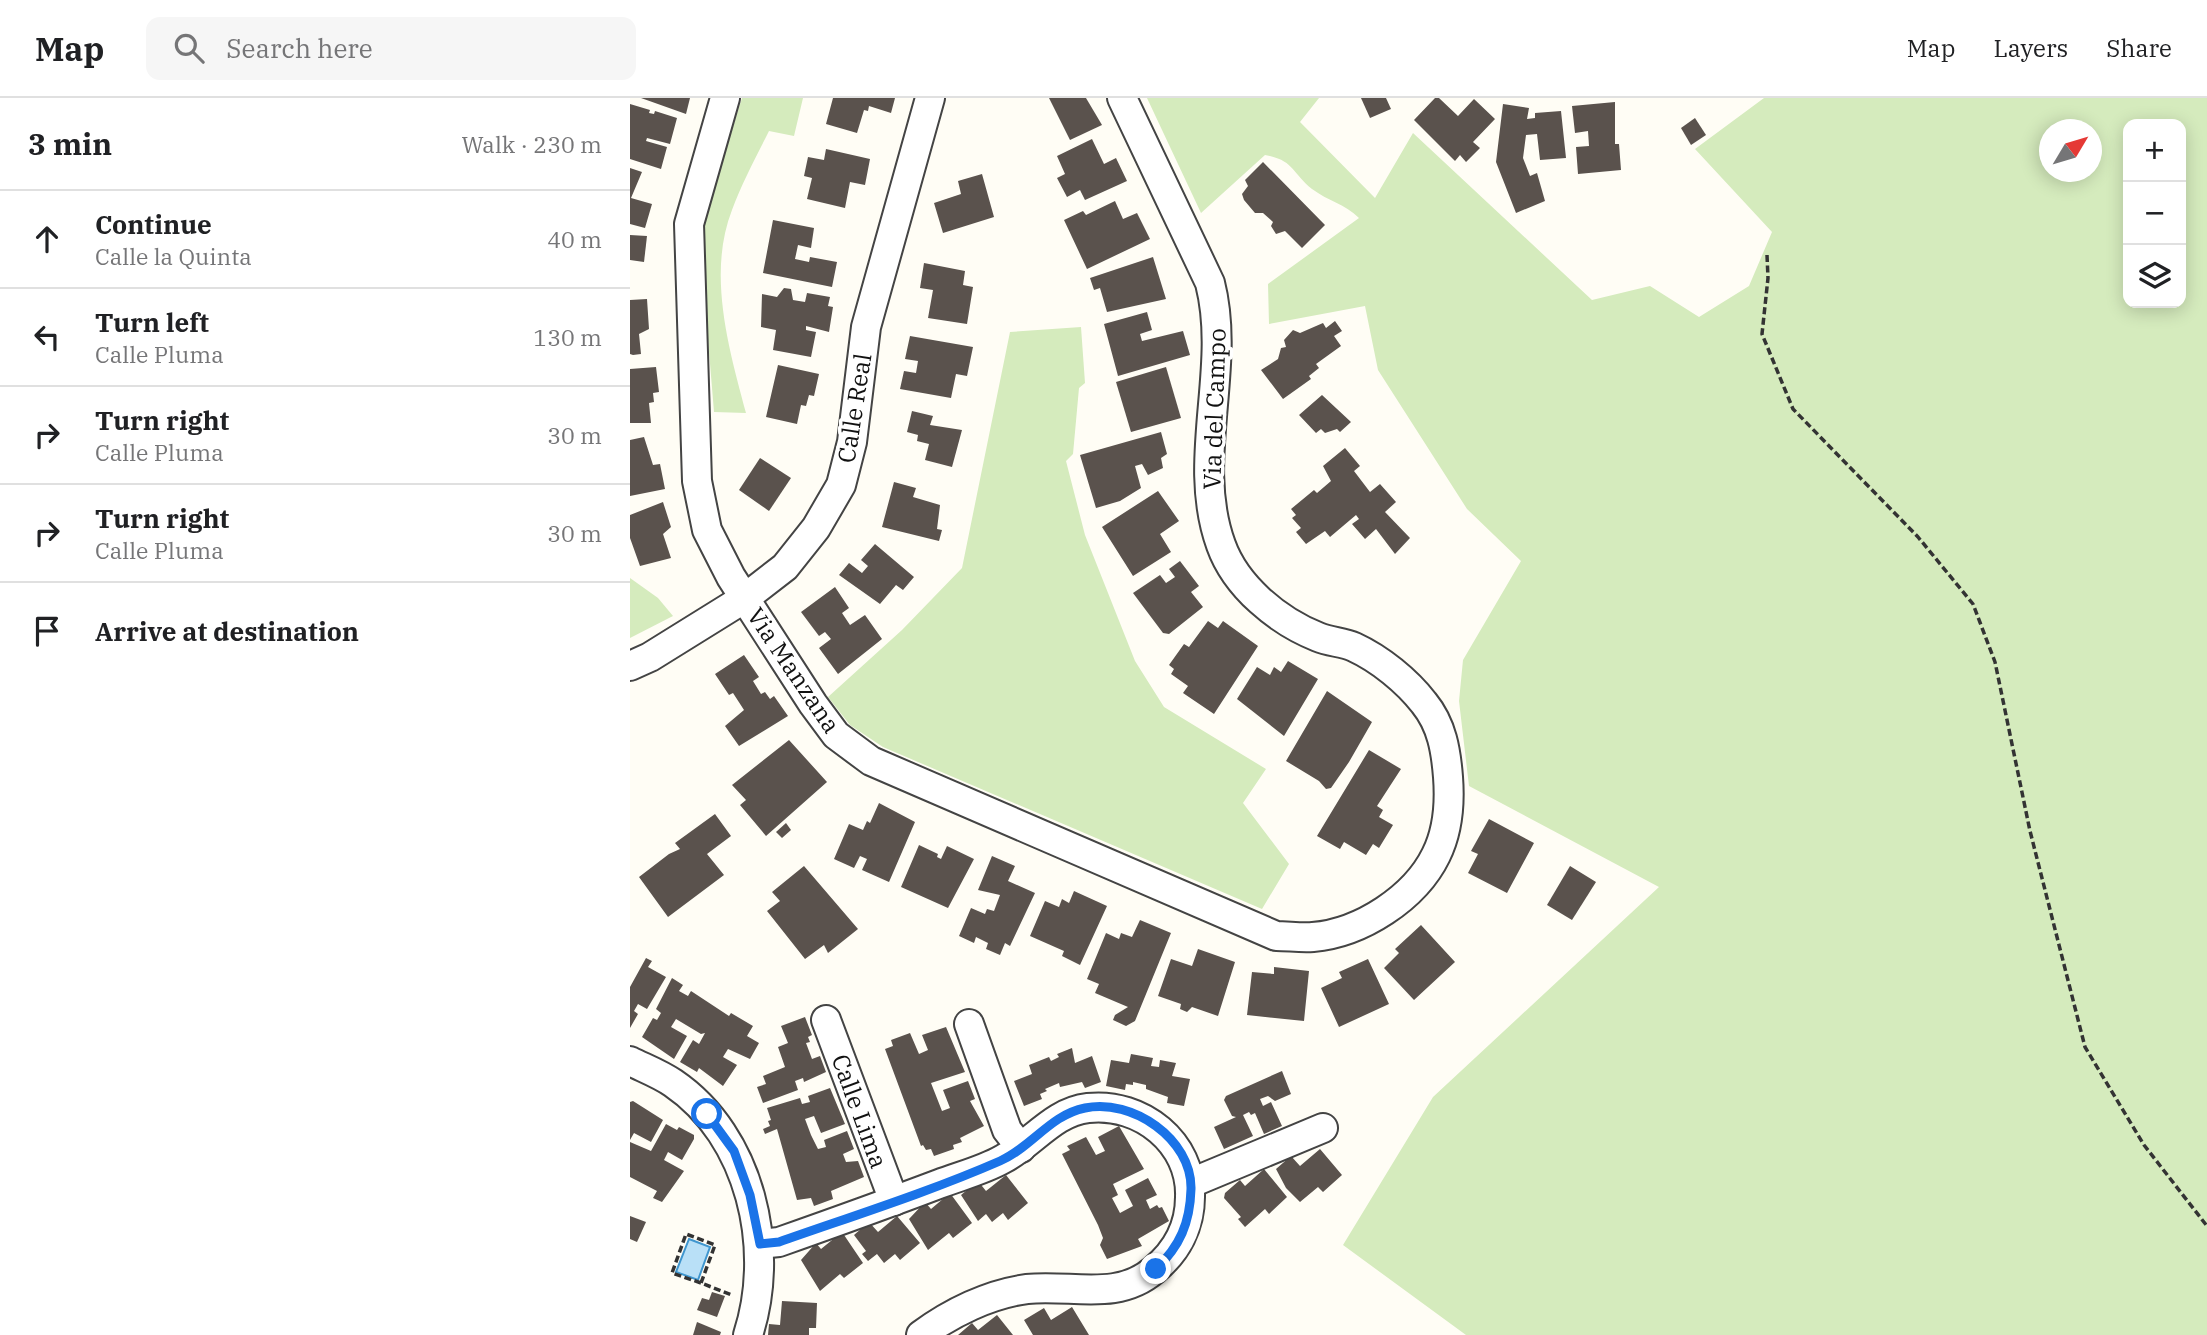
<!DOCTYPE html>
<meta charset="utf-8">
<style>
:root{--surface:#fff;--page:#f6f6f6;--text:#202124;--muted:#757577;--line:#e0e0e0}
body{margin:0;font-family:"IBM Plex Serif",serif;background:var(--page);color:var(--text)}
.controls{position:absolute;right:21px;top:21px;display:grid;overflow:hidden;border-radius:14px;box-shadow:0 4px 18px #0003}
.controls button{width:63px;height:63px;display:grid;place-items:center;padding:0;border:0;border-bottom:2px solid var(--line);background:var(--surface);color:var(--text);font:35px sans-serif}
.compass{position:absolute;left:1409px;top:21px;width:63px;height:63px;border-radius:50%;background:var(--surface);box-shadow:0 4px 18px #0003;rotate:52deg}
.stop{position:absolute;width:21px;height:21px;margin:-16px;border:5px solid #1a73e8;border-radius:50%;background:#fff}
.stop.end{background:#1a73e8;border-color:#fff;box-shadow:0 2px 7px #0008}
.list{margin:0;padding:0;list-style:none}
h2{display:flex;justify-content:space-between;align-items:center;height:91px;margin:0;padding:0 28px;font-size:30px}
h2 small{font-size:23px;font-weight:400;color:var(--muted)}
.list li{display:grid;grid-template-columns:46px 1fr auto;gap:21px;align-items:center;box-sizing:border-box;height:98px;padding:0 28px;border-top:2px solid var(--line)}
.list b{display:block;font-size:26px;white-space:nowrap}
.list p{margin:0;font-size:23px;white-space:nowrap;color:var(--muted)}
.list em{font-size:23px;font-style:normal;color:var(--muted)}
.icon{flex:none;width:38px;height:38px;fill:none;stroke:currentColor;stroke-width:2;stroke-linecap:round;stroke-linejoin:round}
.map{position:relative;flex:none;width:1577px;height:1237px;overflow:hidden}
header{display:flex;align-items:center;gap:42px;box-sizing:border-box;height:98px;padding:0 35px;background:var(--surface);border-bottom:2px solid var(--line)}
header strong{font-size:33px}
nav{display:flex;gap:38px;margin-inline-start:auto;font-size:24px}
.search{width:490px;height:63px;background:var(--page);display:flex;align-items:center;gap:18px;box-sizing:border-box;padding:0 24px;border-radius:14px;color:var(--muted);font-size:26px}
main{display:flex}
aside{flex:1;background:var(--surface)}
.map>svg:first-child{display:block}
</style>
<header>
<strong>Map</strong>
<div class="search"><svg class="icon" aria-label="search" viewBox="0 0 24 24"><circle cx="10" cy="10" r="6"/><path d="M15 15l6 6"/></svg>Search here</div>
<nav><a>Map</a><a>Layers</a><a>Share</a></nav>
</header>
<main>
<aside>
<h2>3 min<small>Walk · 230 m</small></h2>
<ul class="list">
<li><svg class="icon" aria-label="ahead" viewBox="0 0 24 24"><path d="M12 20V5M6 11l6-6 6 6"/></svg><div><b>Continue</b><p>Calle la Quinta</p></div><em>40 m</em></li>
<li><svg class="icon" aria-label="left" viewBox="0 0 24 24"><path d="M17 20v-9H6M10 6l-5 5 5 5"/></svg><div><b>Turn left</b><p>Calle Pluma</p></div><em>130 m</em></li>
<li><svg class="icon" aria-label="right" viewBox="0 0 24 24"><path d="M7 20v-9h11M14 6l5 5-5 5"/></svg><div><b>Turn right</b><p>Calle Pluma</p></div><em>30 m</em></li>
<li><svg class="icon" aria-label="right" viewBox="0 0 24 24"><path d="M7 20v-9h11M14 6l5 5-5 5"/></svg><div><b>Turn right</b><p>Calle Pluma</p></div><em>30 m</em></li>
<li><svg class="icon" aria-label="arrive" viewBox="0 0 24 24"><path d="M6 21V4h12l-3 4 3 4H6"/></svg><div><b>Arrive at destination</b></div></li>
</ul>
</aside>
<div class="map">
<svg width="1577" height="1237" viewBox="0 0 1577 1237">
<rect width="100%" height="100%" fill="#fffdf5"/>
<g fill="#d5ebbd" fill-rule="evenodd">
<path d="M112,0H173L164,38L139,33C126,59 112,85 102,112C77,176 99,251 116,315L84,314L72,169L73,124Z"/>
<path d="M517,0H689L670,24L745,100L783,35L962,202L1020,188L1069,219L1119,188L1142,134L1065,51L1134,0H1577V1237H836L713,1147L803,999L1029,789L839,688L829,603L833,562L891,463L837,411L748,272L735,208L639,226L638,186L729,120C715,106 698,103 682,91C662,75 664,62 635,57L571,115ZM1551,26V205H1498V26ZM1420,32H1462V74H1420Z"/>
<path d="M451,229L455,285L449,290L443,356L436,363L455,437L505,563L534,609L636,671L613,705L659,766L632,811L253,649L220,627L198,599L272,532L332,470L380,234Z"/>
<path d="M0,480L28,500L43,518L0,540Z"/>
</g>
<path fill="#b9e0f7" stroke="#3f96cf" stroke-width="2" d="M59,1141L80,1149L68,1182L46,1174Z"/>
<g fill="#5a524d">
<path d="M11,0H60L56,16Z"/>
<path d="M203,0H265L261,15L239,8L238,13L234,12L227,35L196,26Z"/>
<path d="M419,0H456L472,27L440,42Z"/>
<path d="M731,0H756L761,11L740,20Z"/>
<path d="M805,0H809L828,18L844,1L865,21L843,44L850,50L836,64L830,57L825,63L784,22Z"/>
<path d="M985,4V46H989L991,72L948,76L946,49L959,48L958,33L945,35L942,8Z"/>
<path d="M0,6L20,12L19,15L24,16L25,13L47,20L40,46L17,40L16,43L37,49L31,71L0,61Z"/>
<path d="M873,6L899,10L897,21L905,20V15L931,13L936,60L910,62L907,36L896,37L893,60L900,78L907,75L915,103L886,115L866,64Z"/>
<path d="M1065,20L1076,37L1061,47L1051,30Z"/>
<path d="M462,41L474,66L486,60L497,83L455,102L450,92L437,99L427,80L435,76L427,58Z"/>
<path d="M196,51L240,61L235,87L220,84L215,110L177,101L182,80L174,78L178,59L194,62Z"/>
<path d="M633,64L695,127L672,150L655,133L646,136L641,128L643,124L633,115H625L614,102L612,96L618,88L615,82Z"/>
<path d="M0,70L12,74L1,100L22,106L15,130L0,126Z"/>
<path d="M352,76L364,119L313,135L304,105L331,96L328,83Z"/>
<path d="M485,103L493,121L507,115L520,141L457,171L434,122L453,113L456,117Z"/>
<path d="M143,122L184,130L181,150L168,147L165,161L179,164L180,159L207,164L202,189L133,175Z"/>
<path d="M0,137L17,138L14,164L0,162Z"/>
<path d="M523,159L536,201L477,214L470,190L464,192L460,180Z"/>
<path d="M294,165L335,173L333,187L343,189L337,226L298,220L303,192L290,190Z"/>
<path d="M154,190L161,191L163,202L175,204L177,195L200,199L198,208L203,209L199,234L176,228V232L186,234L181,259L143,252L146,232L131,229L132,196L147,199Z"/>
<path d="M17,201L19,231L9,236L11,256L3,257L0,256V202Z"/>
<path d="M517,214L522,232L510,236L512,243L553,233L560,257L488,278L474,226Z"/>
<path d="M705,223L712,233L704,238L711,248L686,266L689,270L679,278L681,281L653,301L631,272L648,261L651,250L656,249L654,242L663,232L670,235L693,225L696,230Z"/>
<path d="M280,238L343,249L337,278L326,276L321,300L270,291L274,273L286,275L288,263L275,261Z"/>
<path d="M148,267L189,276L184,298L179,297L176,308L171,307L167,326L136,319Z"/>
<path d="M26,269L29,294L23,295L24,304L19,305L21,325H0V271Z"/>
<path d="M536,269L551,320L501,334L486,284Z"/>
<path d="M692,297L721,324L710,334L707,331L695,335L691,331L686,335L669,317Z"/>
<path d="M282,313L303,318L300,327L332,332L322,369L295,362L299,346L287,343L288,337L277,334Z"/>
<path d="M531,334L537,356L531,360L533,370L518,377L512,366L505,368L511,390L490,403L466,410L450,357Z"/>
<path d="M14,339L23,367L30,366L35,391L0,398V342Z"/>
<path d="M715,350L730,368L724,373L740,394L750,386L766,404L755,414L780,440L765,456L746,431L735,441L722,426L729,421L726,417L700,439L695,433L676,446L666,434L671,430L662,420L666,417L661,411L684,392L687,395L701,383L693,368Z"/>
<path d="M130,360L161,380L139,413L109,392Z"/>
<path d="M264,384L286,390L283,399L310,407L307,431L312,432L309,443L252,429Z"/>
<path d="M528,393L549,423L530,436L541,454L503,478L472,429Z"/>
<path d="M33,404L41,429L33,436L41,460L10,468L0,440V417Z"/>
<path d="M245,446L284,479L273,492L266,487L250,506L209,477L219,465L232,475L238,468L231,462Z"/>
<path d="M550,463L569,488L561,494L573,509L539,536L533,535L503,495L530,477L536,485L545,479L539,471Z"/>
<path d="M205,489L219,510L212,515L220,527L235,517L252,541L208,576L189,550L201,541L195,534L189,538L171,514Z"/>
<path d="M578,523L588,530L593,523L628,548L584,616L553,595L558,588L541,576L544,571L539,567L554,546L559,549Z"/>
<path d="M114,557L129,579L123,583L131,596L135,594L140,601L144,598L158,618L109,648L95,628L114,612L103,595L99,597L85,576Z"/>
<path d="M658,563L688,581L654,638L607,601L627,569L640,577L644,569L651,574Z"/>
<path d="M697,593L742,624L719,664L701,690L696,691L689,683L656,663Z"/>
<path d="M159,642L197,684L136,738L110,707L116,702L102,687Z"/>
<path d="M739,652L771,671L747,708L753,712L749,719L763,727L749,750L743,746L736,757L714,744L710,751L687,738Z"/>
<path d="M249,705L285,724L259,784L232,772L237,761L230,758L224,770L204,761L219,726L233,732L237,723L240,725Z"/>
<path d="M85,716L101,738L77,756L94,777L38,819L9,779L39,756L50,751L45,745Z"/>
<path d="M859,721L904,745L877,795L838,775L848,756L841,753Z"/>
<path d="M156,725L161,732L152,740L146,734Z"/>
<path d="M289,747L308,756L307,759L311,761L317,748L344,761L318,810L271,789Z"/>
<path d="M362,758L385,768L378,783L405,795L380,848L375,845L370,857L356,851L358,845L346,839L344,845L329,838L341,810L355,816L357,811L364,813L370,797L348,792Z"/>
<path d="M174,768L228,831L198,855L194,847L175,861L137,813L150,803L142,794Z"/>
<path d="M940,768L966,784L942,822L917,807Z"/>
<path d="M444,793L477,808L450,867L432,858L434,853L400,838L415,803L429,809L432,801L439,805Z"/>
<path d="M510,822L541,835L505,923L496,928L483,922L485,917L498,909L465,895L469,886L457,881L476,835L489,841L491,835L502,839Z"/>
<path d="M791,827L825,864L784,902L754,870L769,855L765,851Z"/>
<path d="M568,851L605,864L588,918L562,909L557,914L550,911L551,906L528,898L541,861L562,868Z"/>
<path d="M16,860L22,863L18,869L36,879L17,911L8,906L4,913L8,916L0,930V889Z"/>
<path d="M738,861L759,906L709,929L691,890L712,880L709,874Z"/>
<path d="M644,869L679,873L674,923L617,917L622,874L644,876Z"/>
<path d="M42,880L53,887L49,893L58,898L61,893L99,918L101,915L123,928L117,938L129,945L120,961L98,951L93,959L107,967L93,988L69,970L67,974L50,964L63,942L69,946L75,935L71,936L46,921L41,929L57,938L44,961L12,939L23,920L27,922L31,915L26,911Z"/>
<path d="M175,919L182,937L178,939L180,944L176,945L182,961L190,958L196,974L174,984L173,980L165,983L168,992L133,1005L127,989L136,986L133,978L155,969L148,949L158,945L151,928Z"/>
<path d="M316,929L335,974L301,985L312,1013L320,1010L313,992L338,983L345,1001L340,1003L354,1028L330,1040L332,1044L323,1047L324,1051L304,1058L301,1051L296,1052L293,1047L291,1048L255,951L263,948L261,942L280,935L289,956L298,952L292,937Z"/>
<path d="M442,950L445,965L462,958L471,984L455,990L452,984L430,989L429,985L415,991L417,993L410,996L412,1001L394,1008L384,983L402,976L399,967L419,959L421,963L429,959L427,956Z"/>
<path d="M501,956L523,960L521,968L529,969L530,962L546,965L542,978L560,981L554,1008L537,1005L538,999L516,991V987L503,984V987L496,986L495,992L476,988L481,962L499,965Z"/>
<path d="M652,973L661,996L645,1003L638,998L630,1001L633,1008L641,1004L652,1028L634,1036L625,1015L621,1017L619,1014L613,1017L623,1038L594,1051L584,1029L606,1019L602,1018L594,1002L596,998Z"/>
<path d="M200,990L215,1026L191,1035L184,1018L175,1021L181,1037L188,1051L196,1049L194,1042L217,1033L224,1051L213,1056L216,1064L228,1063L234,1079L201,1093L203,1101L184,1108L181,1100L167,1102L147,1031L135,1036L133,1031L140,1028L138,1023L141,1022L137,1010L170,1000L172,1006L180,1004L178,998Z"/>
<path d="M3,1003L33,1022L21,1044L4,1035L0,1042V1004Z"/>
<path d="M36,1026L47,1032L49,1029L64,1037V1041L52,1062L38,1054L34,1062L54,1073L32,1104L23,1100L27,1093L0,1079V1044L21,1053Z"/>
<path d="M489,1028L514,1071L483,1086L488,1097L482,1100L490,1115L503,1108L495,1092L518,1080L527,1097L516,1102L520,1111L527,1107L529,1110L532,1109L539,1123L508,1141L512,1148L477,1161L470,1147L473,1140L468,1127L432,1056L440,1052L437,1048L456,1039L466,1057L475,1053L468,1039Z"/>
<path d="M690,1051L712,1077L693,1094L688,1089L670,1104L656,1090L646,1071L661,1058L670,1068Z"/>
<path d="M634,1071L657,1099L639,1116L635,1111L615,1129L608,1121L611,1119L594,1100L595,1095L610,1082L615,1088Z"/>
<path d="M376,1077L398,1105L378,1122L373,1115L362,1124L356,1116L348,1123L331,1097L348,1083L356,1093Z"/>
<path d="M320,1095L342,1125L323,1140L319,1135L298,1152L279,1121L295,1104L301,1111Z"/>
<path d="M0,1118L16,1124L7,1144L0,1141Z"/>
<path d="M267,1118L290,1145L270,1162L265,1156L254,1165L247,1156L238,1163L232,1156L236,1153L224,1137L239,1124L248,1134Z"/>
<path d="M212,1134L233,1165L214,1180L210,1176L190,1193L171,1162L186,1145L191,1151Z"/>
<path d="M82,1194L95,1198L87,1219L67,1212L72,1200L79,1202Z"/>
<path d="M152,1203L187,1205L186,1230H179V1237H138L139,1226L150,1227Z"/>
<path d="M442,1209L459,1237H403L394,1222L414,1210L421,1222Z"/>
<path d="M367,1217L383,1237H328L342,1225L348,1232Z"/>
<path d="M67,1224L91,1234L90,1237H63Z"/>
</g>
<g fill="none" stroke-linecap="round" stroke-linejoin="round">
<defs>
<g id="minor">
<path d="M95,0L59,126L67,383L77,432L101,479L183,606L206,637L241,663L646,838C658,838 671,840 683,839C731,835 785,800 806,757C818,733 820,705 818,679C816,653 812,627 794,605C777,583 750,561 724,549C713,544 700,544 688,539C648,523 606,489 591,447C560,362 602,271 580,185L492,0"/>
<path d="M0,568L20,559L115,500L155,469L186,430L211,387L222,344L236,229L300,0"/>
<path d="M196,922L264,1103"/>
<path d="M339,926L377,1032L391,1050"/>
<path d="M0,963C14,970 30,976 43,985C121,1038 146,1151 118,1237"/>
<path d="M561,1085L693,1030"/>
<path d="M130,1146L149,1144C203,1125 256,1106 309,1086C330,1078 354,1072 373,1061C403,1045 423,1014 458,1010C511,1004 562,1045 560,1099C560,1128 547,1153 524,1172C487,1204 441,1186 397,1191C359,1196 321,1215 291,1237"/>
</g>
</defs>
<use href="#minor" stroke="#444" stroke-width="32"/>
<g stroke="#333" stroke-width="3.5" stroke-dasharray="7 3.5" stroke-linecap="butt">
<path d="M1137,157L1138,180L1132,236L1163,311L1288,439L1343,506L1365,564L1400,733L1455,949L1514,1047L1577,1128"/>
<path d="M71,1185L42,1175L56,1136L85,1147L71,1185L102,1197"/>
</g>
<use href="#minor" stroke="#fff" stroke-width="28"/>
</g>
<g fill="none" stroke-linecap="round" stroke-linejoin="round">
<path stroke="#1a73e8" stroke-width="9" d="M77,1016L104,1053L120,1097L130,1146L149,1144C223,1118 299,1094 370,1063C402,1049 420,1017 455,1010C502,1000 562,1041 561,1091C560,1125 550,1148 526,1171"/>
</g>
<g text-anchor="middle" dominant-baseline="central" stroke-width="7" stroke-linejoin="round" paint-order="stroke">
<g font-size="24" fill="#111" stroke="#fff">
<text transform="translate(224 310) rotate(-81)">Calle Real</text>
<text transform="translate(584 311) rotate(-88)">Via del Campo</text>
<text transform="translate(164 572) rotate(56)">Via Manzana</text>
<text transform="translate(230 1013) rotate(70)">Calle Lima</text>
</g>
</g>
</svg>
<div class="controls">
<button>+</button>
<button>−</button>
<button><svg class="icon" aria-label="layers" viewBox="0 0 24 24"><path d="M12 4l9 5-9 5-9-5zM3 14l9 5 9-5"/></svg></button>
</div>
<svg class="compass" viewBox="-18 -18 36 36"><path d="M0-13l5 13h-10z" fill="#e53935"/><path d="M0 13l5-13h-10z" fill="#757577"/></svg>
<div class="stop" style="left:77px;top:1016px"></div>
<div class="stop end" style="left:526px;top:1171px"></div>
</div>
</main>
